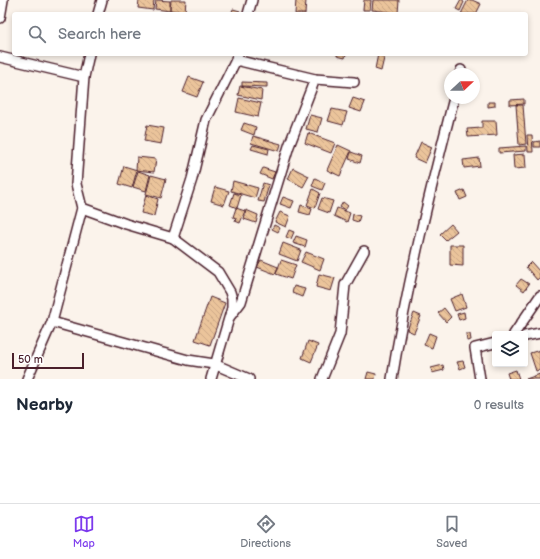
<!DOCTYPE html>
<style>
:root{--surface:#fff;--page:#f6f6f7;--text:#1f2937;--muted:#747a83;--line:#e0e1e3;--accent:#7c3aed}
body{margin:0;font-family:"Balsamiq Sans",sans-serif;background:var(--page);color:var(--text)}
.controls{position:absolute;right:12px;bottom:12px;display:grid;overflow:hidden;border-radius:4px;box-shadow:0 2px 6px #0003}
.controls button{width:36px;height:36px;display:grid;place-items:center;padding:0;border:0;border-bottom:1px solid var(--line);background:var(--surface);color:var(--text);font:20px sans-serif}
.compass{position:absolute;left:444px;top:68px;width:36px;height:36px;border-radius:50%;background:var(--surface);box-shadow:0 2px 6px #0003;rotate:68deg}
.scale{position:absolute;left:12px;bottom:10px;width:72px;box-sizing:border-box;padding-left:4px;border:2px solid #4a1f2b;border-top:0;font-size:11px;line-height:14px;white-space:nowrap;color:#4a1f2b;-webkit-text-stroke:3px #fff;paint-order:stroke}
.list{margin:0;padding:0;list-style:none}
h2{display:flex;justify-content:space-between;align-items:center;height:52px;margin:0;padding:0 16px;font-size:17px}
h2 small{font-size:13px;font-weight:400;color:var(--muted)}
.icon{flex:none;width:22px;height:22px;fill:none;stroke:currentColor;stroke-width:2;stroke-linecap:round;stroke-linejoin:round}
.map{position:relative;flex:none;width:540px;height:379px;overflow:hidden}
.search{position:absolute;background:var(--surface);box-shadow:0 2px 6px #0003;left:12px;right:12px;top:12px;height:44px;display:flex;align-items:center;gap:10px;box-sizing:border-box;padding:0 14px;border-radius:4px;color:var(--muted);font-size:15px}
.sheet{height:124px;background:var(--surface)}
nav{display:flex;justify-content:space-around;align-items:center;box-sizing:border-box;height:56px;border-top:1px solid var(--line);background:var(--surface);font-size:11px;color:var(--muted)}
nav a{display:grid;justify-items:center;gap:2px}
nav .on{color:var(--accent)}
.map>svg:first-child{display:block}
</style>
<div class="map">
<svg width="540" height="379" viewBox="0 0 540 379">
<defs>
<pattern id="building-back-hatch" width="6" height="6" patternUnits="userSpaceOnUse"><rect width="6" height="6" fill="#ebc49b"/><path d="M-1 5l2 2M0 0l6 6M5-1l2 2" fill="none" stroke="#cba886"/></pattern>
</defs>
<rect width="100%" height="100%" fill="#fbf3eb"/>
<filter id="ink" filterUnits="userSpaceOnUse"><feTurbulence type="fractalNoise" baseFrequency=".025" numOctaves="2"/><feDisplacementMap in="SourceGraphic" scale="8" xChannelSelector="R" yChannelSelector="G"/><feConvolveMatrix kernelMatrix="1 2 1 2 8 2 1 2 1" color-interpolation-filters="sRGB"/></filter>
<g filter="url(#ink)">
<g fill="url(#building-back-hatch)" stroke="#4a1f2b">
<path d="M139,0H154L153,10L138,8Z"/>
<path d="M156,0L170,1V11L155,9Z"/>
<path d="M171,0H186L185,12L170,10Z"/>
<path d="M296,0H306L305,14H295Z"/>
<path d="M364,0H371L370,10H363Z"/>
<path d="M373,0H399L398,13L372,10Z"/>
<path d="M461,0L464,2L460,11L456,9Z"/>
<path d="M468,0H472L481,4L476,14H461Z"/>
<path d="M233,9L240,11L239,14H231Z"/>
<path d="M337,54H346L345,58L337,56Z"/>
<path d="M378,54H385L381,71L375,69Z"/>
<path d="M189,77L203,82L197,97L183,92Z"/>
<path d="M242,82L267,83V87L242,86Z"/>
<path d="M240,86L262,90L261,100L238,95Z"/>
<path d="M239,98L261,103L258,117L236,112Z"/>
<path d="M353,98L365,102L361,112L349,108Z"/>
<path d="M524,99V104L510,105V100Z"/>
<path d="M488,102H495V106L488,107Z"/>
<path d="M516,105H523L526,144L519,145Z"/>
<path d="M332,109L347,112L343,125L328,121Z"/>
<path d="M310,115L322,118L318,132L306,129Z"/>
<path d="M482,121H496L497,135L468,137L467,129L482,128Z"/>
<path d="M244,123L256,127L254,135L241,130Z"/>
<path d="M147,125L164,128L161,144L144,141Z"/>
<path d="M308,133L335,143L331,153L305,143Z"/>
<path d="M527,135H532L533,152H528Z"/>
<path d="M253,136L281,144L279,151L251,143Z"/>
<path d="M540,141V147H534V142Z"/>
<path d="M421,142L432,147L425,163L414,158Z"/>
<path d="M253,145L269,149L268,154L251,149Z"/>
<path d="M338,145L351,151L340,176L327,170Z"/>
<path d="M526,146V151L499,153V148Z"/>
<path d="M351,152L362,156L360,163L349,159Z"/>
<path d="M525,154L526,168L514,169L513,155Z"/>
<path d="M137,157L156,159L154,172L136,170Z"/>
<path d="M479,158L480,166L464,168L463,160Z"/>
<path d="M124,166L137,170L132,188L119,184Z"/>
<path d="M263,168L275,172L272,179L260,174Z"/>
<path d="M293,168L309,176L303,187L288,179Z"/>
<path d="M138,171L150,175L146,191L133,187Z"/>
<path d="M151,175L166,179L161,198L146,194Z"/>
<path d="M315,178L325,183L322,190L312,186Z"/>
<path d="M233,181L258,188L255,198L231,191Z"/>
<path d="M263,183L269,185L264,202L258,201Z"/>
<path d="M215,187L229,191L224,205L211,201Z"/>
<path d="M313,189L320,193L315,208L307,205Z"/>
<path d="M464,190L467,197L460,200L457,193Z"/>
<path d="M234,193L241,195L237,208L230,205Z"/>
<path d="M146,195L158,199L154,216L141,213Z"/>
<path d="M283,197L294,201L291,208L280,204Z"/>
<path d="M322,198L333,201L329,213L318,209Z"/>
<path d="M343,202L348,206L345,210L340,207Z"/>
<path d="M301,205L312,209L310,215L299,212Z"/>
<path d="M236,208L245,211L240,223L235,221L236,218L233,217Z"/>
<path d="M337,208L350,213L347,222L334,216Z"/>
<path d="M246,210L258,215L256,223L244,219Z"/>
<path d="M280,212L290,216L286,227L275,222Z"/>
<path d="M353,214L360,216L358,222L352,220Z"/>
<path d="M451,224L457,231L446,240L440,234Z"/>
<path d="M274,225L280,228L278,232L272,229Z"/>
<path d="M289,230L294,232L291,239L286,237Z"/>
<path d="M296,236L307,240L305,247L293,243Z"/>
<path d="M283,243L301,250L297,261L279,254Z"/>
<path d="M450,245H463V266L450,265Z"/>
<path d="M306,252L324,259L320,270L301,262Z"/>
<path d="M261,260L278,267L275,274L257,267Z"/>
<path d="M281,260L296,265L291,279L276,274Z"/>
<path d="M531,262L540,272V277L537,280L526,267Z"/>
<path d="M319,274L335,278L331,291L316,287Z"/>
<path d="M521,279L529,284L524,291L516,285Z"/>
<path d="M294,286L305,289L302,297L292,293Z"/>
<path d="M462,294L466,307L455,311L450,299Z"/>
<path d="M210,297L225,303L210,345L195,340Z"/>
<path d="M444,308L451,317L446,322L438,313Z"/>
<path d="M464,312L465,318L459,320L457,314Z"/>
<path d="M414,313L421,316L414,333L407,330Z"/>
<path d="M429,333L436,336L432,348L424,345Z"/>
<path d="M466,334H470L471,340L467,341Z"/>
<path d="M308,341L318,345L311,362L302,358Z"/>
<path d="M540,350V370L536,371L530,353Z"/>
<path d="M463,361L465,367L460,369L457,362Z"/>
<path d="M443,365L444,370L432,373L431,368Z"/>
<path d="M516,370L519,379H509L507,373Z"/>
<path d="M368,372L376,374L375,379H366Z"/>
<path d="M540,374V379H526Z"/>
</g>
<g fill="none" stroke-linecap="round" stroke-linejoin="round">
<defs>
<g id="minor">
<path d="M98,14L102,0"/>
<path d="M248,14L252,0"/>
<path d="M0,18L3,0"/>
<path d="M0,57L84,77"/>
<path d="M236,60L315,79L354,82"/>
<path d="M460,74L461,70"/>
<path d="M82,208L126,224L173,238L218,272L230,292L232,299V308L211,379"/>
<path d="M173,238L192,179L206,120L236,60L238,54"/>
<path d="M231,315L241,302L289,146L315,79"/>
<path d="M52,322L188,360L214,364L249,379"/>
<path d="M514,334L540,296"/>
<path d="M525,336L540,333"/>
<path d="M27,379L52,322L82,208L76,184L84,77L89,54"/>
<path d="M322,379L340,334L345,285L364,251"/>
<path d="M392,379C407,284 430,191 454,98"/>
<path d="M480,379L475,348L495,343"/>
</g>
</defs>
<use href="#minor" stroke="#4a1f2b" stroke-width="12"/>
<use href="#minor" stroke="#fff" stroke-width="9"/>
</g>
</g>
</svg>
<div class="controls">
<button><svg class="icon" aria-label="layers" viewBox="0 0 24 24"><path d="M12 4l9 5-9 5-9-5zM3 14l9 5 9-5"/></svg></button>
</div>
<svg class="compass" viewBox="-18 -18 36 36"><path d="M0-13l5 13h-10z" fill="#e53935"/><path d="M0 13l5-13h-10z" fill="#747a83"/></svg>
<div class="scale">50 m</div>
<div class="search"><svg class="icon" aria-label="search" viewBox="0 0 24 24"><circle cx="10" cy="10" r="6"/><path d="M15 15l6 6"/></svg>Search here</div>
</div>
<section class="sheet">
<h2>Nearby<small>0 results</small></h2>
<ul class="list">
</ul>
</section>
<nav>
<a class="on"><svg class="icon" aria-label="map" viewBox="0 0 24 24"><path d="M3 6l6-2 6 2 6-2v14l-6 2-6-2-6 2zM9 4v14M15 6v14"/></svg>Map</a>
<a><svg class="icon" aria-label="directions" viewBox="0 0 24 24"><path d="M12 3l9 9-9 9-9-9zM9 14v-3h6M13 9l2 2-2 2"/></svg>Directions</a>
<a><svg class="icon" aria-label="saved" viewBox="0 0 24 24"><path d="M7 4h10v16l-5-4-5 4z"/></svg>Saved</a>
</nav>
